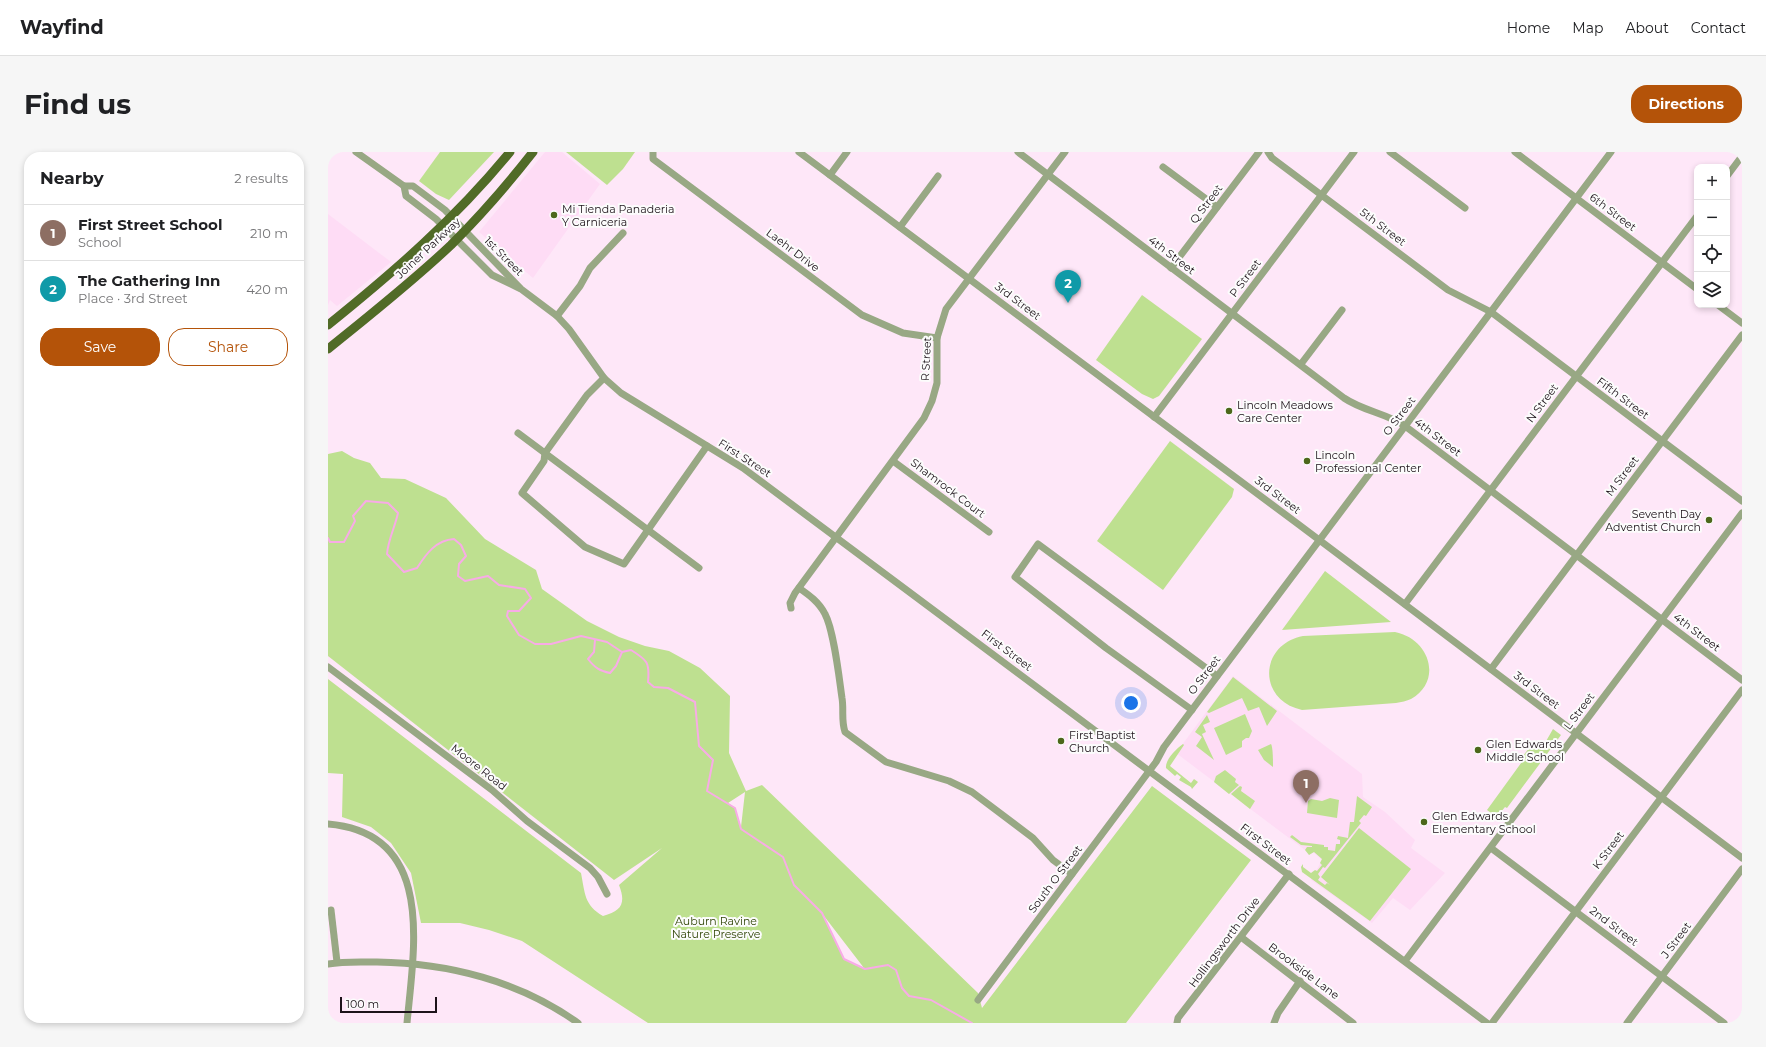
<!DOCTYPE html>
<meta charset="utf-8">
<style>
:root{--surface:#fff;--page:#f6f6f6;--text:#202124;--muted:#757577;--line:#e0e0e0;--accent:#b45309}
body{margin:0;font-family:Montserrat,sans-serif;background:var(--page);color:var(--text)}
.controls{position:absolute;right:12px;top:12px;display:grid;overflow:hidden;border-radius:8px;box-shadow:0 2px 6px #0003}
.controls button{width:36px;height:36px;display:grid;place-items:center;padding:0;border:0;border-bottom:1px solid var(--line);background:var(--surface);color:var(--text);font:20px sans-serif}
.scale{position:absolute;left:12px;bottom:10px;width:97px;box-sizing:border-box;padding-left:4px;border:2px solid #1d131a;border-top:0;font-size:11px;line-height:14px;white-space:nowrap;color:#1d131a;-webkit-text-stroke:3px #fcfcfc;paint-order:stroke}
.you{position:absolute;left:803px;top:551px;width:14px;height:14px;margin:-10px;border:3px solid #fff;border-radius:50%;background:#1a73e8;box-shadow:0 0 0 6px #1a73e833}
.badge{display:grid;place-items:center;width:26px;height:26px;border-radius:50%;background:var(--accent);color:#fff;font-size:13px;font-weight:700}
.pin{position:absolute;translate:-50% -33px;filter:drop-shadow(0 1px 2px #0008)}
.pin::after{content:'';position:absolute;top:21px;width:14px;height:12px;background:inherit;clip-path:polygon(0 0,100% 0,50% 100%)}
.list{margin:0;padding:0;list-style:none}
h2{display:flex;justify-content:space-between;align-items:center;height:52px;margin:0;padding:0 16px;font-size:17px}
h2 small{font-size:13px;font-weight:400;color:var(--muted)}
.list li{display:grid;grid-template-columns:26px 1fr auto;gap:12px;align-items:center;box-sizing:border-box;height:56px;padding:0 16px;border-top:1px solid var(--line)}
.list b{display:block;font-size:15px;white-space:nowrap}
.list p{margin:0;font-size:13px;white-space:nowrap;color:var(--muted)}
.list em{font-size:13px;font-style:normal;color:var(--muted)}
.actions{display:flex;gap:8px;padding:12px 16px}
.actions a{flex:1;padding:9px 0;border:1px solid var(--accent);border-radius:16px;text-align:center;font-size:14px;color:var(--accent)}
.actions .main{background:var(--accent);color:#fff}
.icon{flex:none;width:22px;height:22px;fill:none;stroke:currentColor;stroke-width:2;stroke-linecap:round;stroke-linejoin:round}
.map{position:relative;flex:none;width:1414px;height:871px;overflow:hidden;border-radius:16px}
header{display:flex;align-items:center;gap:24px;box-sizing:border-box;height:56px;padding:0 20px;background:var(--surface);border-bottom:1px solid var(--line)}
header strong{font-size:19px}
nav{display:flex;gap:22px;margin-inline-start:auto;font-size:14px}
.intro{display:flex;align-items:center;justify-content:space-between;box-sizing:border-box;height:96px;padding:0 24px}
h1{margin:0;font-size:28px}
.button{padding:10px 18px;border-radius:16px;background:var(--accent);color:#fff;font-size:14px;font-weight:700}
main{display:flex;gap:24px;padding:0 24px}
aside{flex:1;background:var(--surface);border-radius:16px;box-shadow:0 2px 6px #0003}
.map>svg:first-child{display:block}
</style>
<header>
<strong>Wayfind</strong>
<nav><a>Home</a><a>Map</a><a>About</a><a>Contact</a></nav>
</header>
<div class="intro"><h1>Find us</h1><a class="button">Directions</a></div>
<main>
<aside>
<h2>Nearby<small>2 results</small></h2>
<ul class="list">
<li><span class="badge" style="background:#8d6e63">1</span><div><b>First Street School</b><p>School</p></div><em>210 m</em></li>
<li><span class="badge" style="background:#0f9aa8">2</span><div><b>The Gathering Inn</b><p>Place · 3rd Street</p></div><em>420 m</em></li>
</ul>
<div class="actions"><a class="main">Save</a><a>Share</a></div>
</aside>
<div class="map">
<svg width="1414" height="871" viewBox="0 0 1414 871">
<rect width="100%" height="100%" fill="#fee7f8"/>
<g fill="#fedcf5">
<path d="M217,0H234L272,32L205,126L151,80Z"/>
<path d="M0,62L63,110L9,154L2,148L0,153Z"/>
<path d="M905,524L1034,622L1035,645L1057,660L1087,688L1083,696L1117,721L1082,758L1065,746L1044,771L983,728L994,708L985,700L981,701L848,601Z"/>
</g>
<g fill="#bee090" fill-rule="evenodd">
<path d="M112,0H166L121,48L108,42L91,29Z"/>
<path d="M238,0H307L295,17L279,33Z"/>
<path d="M814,143L874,187L831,244L825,247L814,242L768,208Z"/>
<path d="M842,289L906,337L904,345L835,438L769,389Z"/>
<path d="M14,299L26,306L42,311L53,326L77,327L118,346L157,387L208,418L214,437L259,469L291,485L317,494L341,499L372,516L402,544L401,601L418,639L434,633L650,841L654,856L824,634L923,708L798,871H320L194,789L161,778L132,771H93L83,721L63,691L43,675L14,665L15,622L0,621V527L253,721C257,741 256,753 275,764C294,759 298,751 291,733L334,696L286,728L0,504V302ZM417,640L413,675L407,656L400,651ZM495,764H496L536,816L516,807Z"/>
<path d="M997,419L1063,470L954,478Z"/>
<path d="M1067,480C1102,487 1115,529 1083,547C1079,549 1073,550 1068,551L974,558C930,549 930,493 975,484Z"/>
<path d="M905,525L949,559L939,574L931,555L920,559L914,546L881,561L879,560Z"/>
<path d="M917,562L924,579L921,586H918L914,589V595L898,603L886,576Z"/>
<path d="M879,563L882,570L875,573L878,580L874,582L886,608L868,594L874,585L867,580Z"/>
<path d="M1225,577L1233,583L1179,656L1177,655L1172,661L1166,663L1159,658L1196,607L1194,605L1202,595L1201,594L1204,590L1211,595L1215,590L1217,591Z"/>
<path d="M855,592L856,593L842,614L863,631L866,627L870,630L864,637L863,635L851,628L853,625L849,622L847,624L838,616C837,608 848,597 855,592Z"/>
<path d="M943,592C945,595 945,610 945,615L936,608L930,598Z"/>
<path d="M897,618L908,627L907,630L911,633L901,642L886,630L888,624Z"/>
<path d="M912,634L914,635L913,639L927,649L922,657L903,642Z"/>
<path d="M1029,644L1044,655L1038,664L1036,663L1031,669L1033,671L997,716L995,715L990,722L992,725L990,728L997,733L999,731L1002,733L993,725L1031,676L1083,717L1042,769L974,720L973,715L975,712V715L983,721L987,718L989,719L994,713L992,711L994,707L986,700L981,703L977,698L979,695H984V694L973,693L962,685L964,683L973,690L996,693V695H1000V698L1007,699L1008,692H1012V688L1009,687L1010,684L1020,686L1022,670H1026Z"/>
<path d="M1002,646L1011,648L1009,666L979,661L980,649L983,647L994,649Z"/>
</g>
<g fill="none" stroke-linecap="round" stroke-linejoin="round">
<g stroke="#f8abe6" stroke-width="2">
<path d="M0,386L2,390H16L27,369L25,364L38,349L60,351L70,361C67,375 60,388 59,402L76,420L89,416C98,402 108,388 126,387L133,393L138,404L131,412L130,424L137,429L160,424L171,433L197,437L203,446L191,459H180L179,464L191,483L207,492H223L253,484L279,490L294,500L303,498C319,508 322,510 320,530L326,535L340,536L367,550L371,594L385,608L379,639L407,656L413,677L455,705L466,733L494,761L516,807L537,817L560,813L568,818L574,836L581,844L603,848L644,871"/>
<path d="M267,488L266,500L260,507C267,516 272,519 282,521L288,514L294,500"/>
</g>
<g stroke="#98a884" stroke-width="7">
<path d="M28,0L76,34H85L117,58L193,137L229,164L241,177L276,226L293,241L415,316L1159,871"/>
<path d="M325,0V7L534,163L575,181L609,186"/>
<path d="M471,0L970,372L1414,706"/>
<path d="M690,0L1016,246C1035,259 1058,261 1077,274L1414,528"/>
<path d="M940,0L944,6L1120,138L1163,160L1414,349"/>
<path d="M1062,0L1137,56"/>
<path d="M1187,0L1369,137"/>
<path d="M835,15L889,55"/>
<path d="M502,23L519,0"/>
<path d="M1399,24L1414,4"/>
<path d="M76,34L78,44L108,67L164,123L191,136"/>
<path d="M572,75L610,24"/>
<path d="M843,116L931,0"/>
<path d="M1390,153L1414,171"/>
<path d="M229,164L252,134L262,116L295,81"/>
<path d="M973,212L1014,158"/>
<path d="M276,226L259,243L217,301L216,309L194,341L257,395L296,412L379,294"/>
<path d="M826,265L1026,0"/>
<path d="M190,281L371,416"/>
<path d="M565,309L661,380"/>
<path d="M471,436C481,443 491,450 497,462C506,479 511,525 514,546C516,558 513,568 517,580L558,610L621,629L644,640L705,686L725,708L744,722"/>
<path d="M1077,452L1369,64"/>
<path d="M463,456L462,451L467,441L596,266L604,249L609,231V186L618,157L737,0"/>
<path d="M0,515L164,638L199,669L262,716L270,725L279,742"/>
<path d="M1163,517L1414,183"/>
<path d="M864,558L778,496L687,425L710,392L889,524"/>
<path d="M0,672C108,681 86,795 79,871"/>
<path d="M1163,696L1396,871"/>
<path d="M3,758L9,810"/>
<path d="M913,785L1025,871"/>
<path d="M1077,809L1414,361"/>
<path d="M0,812C16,809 32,810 49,810C120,811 192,829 250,871"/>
<path d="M650,848L828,610L836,595L1283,0"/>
<path d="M849,871L850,866L961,722"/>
<path d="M946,871L950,861L972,829"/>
<path d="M1164,871L1414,538"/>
<path d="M1299,871L1414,717"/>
</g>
<g stroke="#516b27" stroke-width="9">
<path d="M0,173C67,119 127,67 182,0"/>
<path d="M0,197C42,163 84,130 123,93C152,64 180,32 205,0"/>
</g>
</g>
<g fill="#4c671a" stroke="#fcfcfc" stroke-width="1.5">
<circle cx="226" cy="63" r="4"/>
<circle cx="901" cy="259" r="4"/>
<circle cx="979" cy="309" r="4"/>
<circle cx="1381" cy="368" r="4"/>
<circle cx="733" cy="589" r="4"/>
<circle cx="1150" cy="598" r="4"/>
<circle cx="1096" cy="670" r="4"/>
</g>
<g text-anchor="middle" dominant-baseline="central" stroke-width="4" stroke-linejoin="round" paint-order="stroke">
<g font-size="11" fill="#1d131a" stroke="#fcfcfc">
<text transform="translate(878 52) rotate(-53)">Q Street</text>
<text transform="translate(1285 60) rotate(37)">6th Street</text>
<text transform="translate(1055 75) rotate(37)">5th Street</text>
<text transform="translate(100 96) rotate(-43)">Joiner Parkway</text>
<text transform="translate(465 98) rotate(37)">Laehr Drive</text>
<text transform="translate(844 103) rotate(37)">4th Street</text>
<text transform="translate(176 104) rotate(45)">1st Street</text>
<text transform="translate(917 126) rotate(-53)">P Street</text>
<text transform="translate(690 149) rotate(37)">3rd Street</text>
<text transform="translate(598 207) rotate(-87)">R Street</text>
<text transform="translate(1295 246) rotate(37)">Fifth Street</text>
<text transform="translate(1214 251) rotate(-53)">N Street</text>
<text transform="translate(1071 264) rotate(-53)">O Street</text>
<text transform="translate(1110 285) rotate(37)">4th Street</text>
<text transform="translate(417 306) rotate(33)">First Street</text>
<text transform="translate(1294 324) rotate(-53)">M Street</text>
<text transform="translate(620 336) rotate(37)">Shamrock Court</text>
<text transform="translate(950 343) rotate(37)">3rd Street</text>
<text transform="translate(1369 480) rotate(37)">4th Street</text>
<text transform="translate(679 498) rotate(37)">First Street</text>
<text transform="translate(876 523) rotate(-53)">O Street</text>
<text transform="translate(1209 538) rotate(37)">3rd Street</text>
<text transform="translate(1251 559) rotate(-53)">L Street</text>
<text transform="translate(151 615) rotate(38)">Moore Road</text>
<text transform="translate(938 692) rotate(37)">First Street</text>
<text transform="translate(1280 698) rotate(-53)">K Street</text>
<text transform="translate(727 727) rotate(-53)">South O Street</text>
<text transform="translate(1286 774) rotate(37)">2nd Street</text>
<text transform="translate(1348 788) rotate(-53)">J Street</text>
<text transform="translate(896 790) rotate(-53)">Hollingsworth Drive</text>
<text transform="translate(976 819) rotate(37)">Brookside Lane</text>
</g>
<g font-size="11" fill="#1d131a" stroke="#fcfcfc" text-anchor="start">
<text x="234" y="57">Mi Tienda Panaderia<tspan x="234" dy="13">Y Carniceria</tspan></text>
<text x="909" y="253">Lincoln Meadows<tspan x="909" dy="13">Care Center</tspan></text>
<text x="987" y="303">Lincoln<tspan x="987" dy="13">Professional Center</tspan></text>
<text x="1373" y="362" text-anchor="end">Seventh Day<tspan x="1373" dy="13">Adventist Church</tspan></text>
<text x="741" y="583">First Baptist<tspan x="741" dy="13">Church</tspan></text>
<text x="1158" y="592">Glen Edwards<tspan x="1158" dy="13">Middle School</tspan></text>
<text x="1104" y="664">Glen Edwards<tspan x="1104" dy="13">Elementary School</tspan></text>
</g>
<g font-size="11" fill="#314607" stroke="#fcfcfc">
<text x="388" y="769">Auburn Ravine<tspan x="388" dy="13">Nature Preserve</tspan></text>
</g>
</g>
</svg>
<div class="controls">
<button>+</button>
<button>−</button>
<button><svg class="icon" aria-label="locate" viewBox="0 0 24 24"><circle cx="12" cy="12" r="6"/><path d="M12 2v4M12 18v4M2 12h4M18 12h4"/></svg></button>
<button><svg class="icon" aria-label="layers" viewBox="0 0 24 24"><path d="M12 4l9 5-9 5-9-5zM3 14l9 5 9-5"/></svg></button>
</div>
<div class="scale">100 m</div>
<div class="you"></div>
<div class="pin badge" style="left:978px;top:651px;background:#8d6e63">1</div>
<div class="pin badge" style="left:740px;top:151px;background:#0f9aa8">2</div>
</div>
</main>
